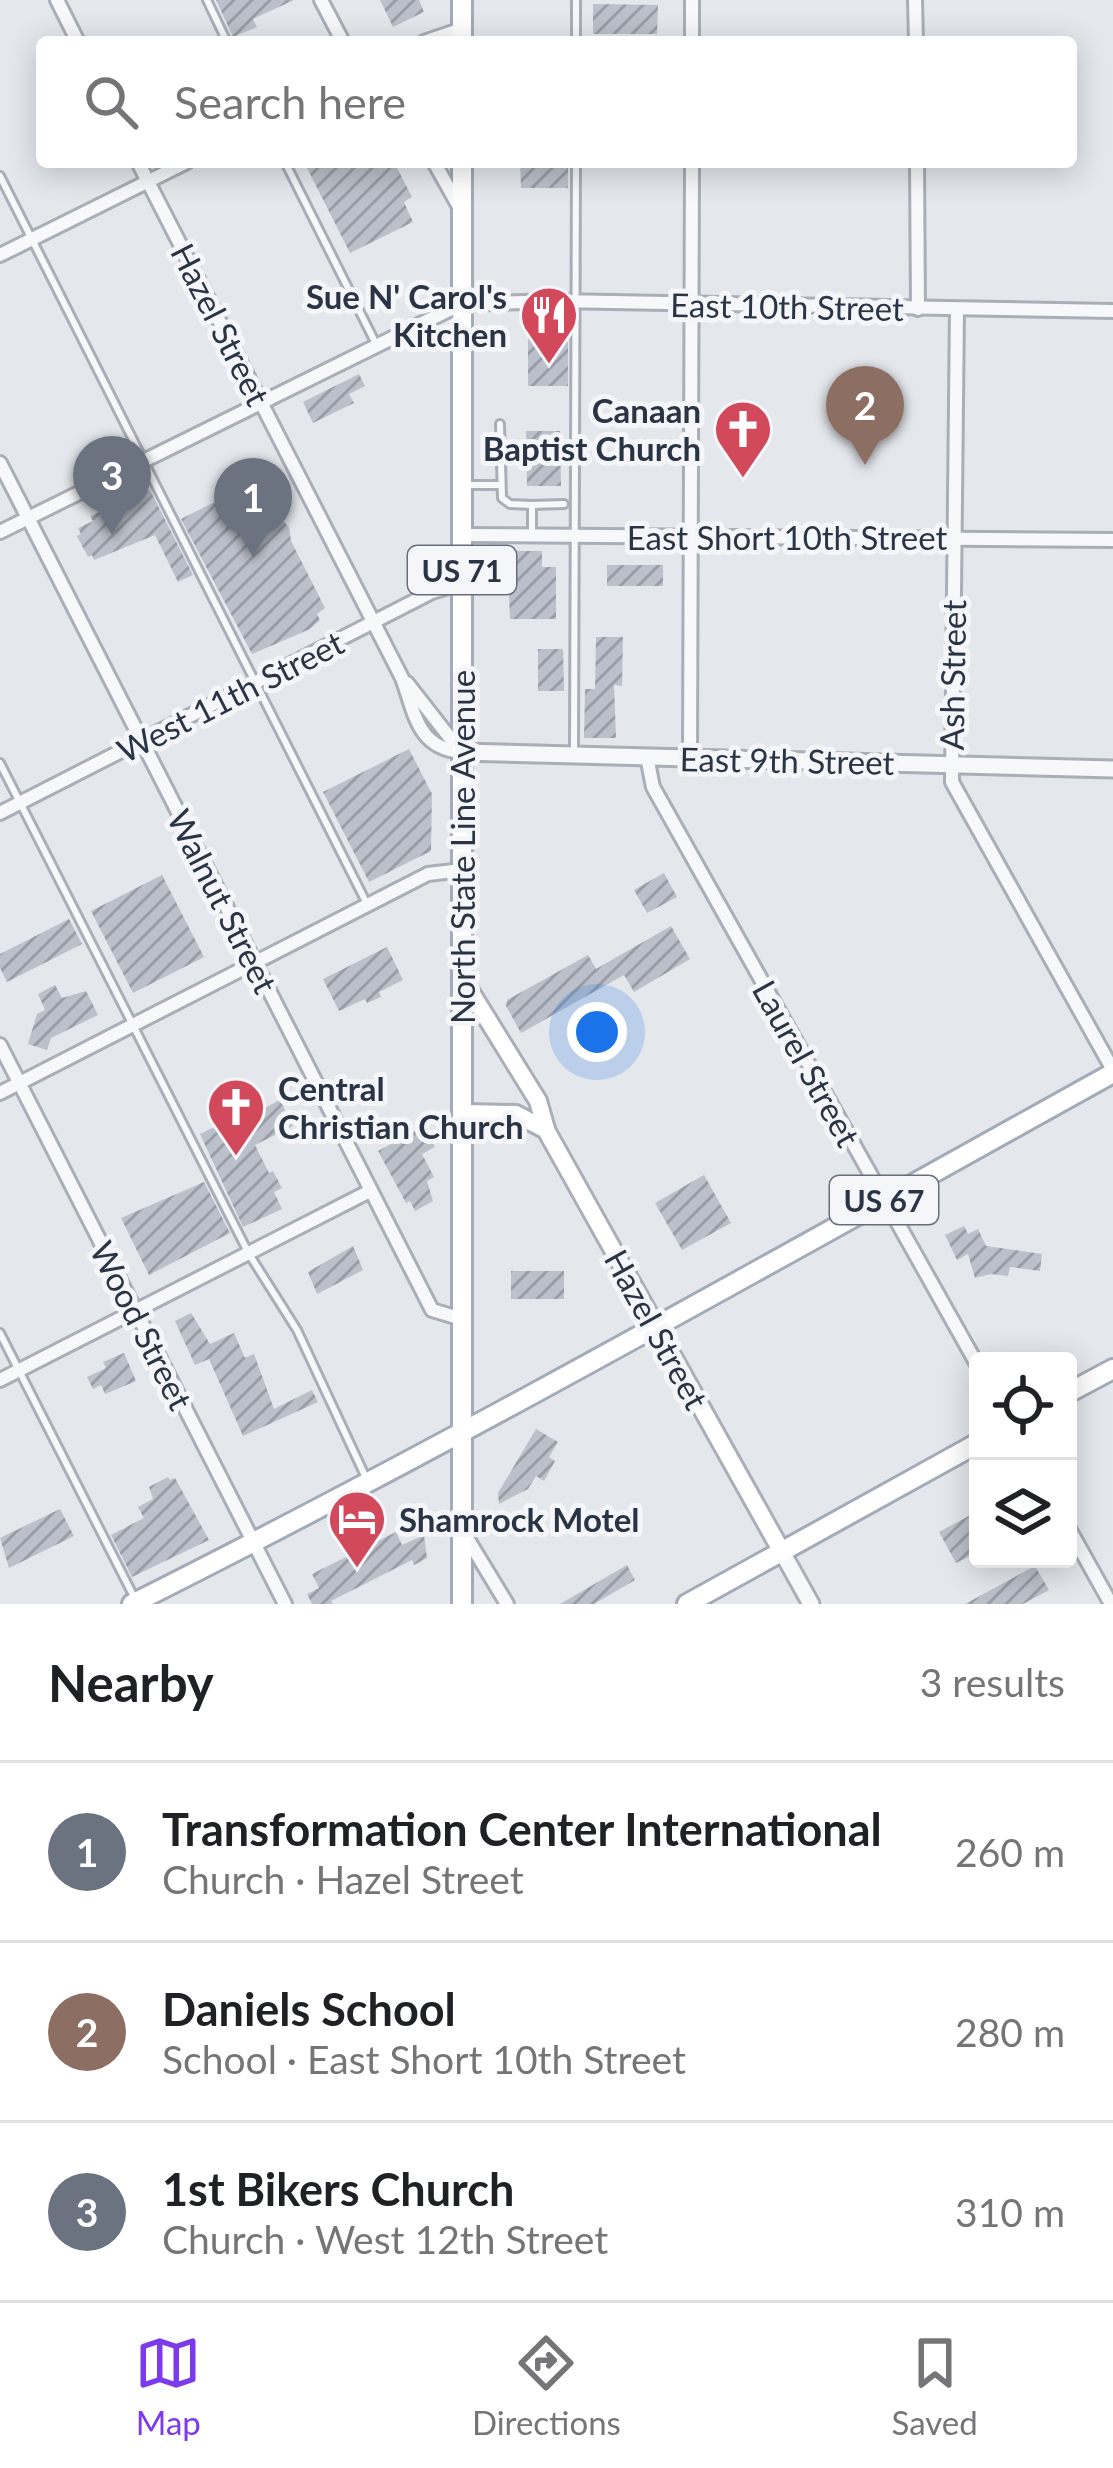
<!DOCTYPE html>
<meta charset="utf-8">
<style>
:root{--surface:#fff;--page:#f6f6f6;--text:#202124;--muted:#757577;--line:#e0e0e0;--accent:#7c3aed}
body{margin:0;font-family:Lato,sans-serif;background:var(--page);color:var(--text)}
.controls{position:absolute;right:36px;bottom:36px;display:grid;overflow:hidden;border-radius:12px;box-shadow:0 6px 30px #0003}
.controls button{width:108px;height:108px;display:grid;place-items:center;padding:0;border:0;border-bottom:3px solid var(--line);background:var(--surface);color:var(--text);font:60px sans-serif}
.you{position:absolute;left:597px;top:1032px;width:42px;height:42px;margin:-30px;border:9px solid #fff;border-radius:50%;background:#1a73e8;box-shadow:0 0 0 18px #1a73e833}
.badge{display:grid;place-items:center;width:78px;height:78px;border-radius:50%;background:var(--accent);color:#fff;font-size:39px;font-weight:700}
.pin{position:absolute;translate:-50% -99px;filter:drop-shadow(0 3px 6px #0008)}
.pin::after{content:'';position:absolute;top:63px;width:42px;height:36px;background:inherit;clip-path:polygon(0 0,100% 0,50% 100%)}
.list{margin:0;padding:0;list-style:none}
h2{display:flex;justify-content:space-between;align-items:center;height:156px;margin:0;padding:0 48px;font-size:51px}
h2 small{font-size:39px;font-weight:400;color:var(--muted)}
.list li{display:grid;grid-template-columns:78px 1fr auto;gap:36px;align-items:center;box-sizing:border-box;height:180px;padding:0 48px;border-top:3px solid var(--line)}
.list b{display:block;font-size:45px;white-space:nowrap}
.list p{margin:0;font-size:39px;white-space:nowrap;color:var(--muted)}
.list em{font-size:39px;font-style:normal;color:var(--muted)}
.icon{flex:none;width:66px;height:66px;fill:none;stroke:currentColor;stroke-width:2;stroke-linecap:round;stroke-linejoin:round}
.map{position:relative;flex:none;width:1113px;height:1604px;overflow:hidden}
.search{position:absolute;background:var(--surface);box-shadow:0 6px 30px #0003;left:36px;right:36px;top:36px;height:132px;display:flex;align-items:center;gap:30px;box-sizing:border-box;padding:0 42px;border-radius:12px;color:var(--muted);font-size:45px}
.sheet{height:696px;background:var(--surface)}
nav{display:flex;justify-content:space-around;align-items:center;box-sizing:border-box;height:168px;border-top:3px solid var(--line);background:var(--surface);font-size:33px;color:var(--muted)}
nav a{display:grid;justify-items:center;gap:6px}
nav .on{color:var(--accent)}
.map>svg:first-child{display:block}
</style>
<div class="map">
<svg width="1113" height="1604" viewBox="0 0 1113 1604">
<defs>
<pattern id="building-hatch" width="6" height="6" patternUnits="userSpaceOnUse" patternTransform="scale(3)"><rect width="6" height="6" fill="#bbc0ca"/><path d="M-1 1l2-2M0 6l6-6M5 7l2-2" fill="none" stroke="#989da6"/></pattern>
</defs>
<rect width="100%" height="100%" fill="#e4e7ec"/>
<g fill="url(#building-hatch)">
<path d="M216,0H294L253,19L257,27L233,37Z"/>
<path d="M380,0H419L424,12L393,27Z"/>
<path d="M593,4L658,5L657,34H593Z"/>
<path d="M304,162H394L412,197L404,202L413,222L350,253Z"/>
<path d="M520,162H568V188H521Z"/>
<rect x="528" y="330" width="40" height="56"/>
<path d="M359,374L365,386L349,394L354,403L313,423L303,402Z"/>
<path d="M526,431H560L561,486H527Z"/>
<path d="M260,479L280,518L289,527L291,541L325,608L317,614L320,620L310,629L252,654L181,519Z"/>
<path d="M150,490L193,575L178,582L155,535L94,560L92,555L88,557L77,536L81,534L78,528L93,521L90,516Z"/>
<path d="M507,551H542V567H556V619H510Z"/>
<rect x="607" y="565" width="56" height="21"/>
<path d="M596,637H623L622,686L614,685L616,738H584L585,689H595Z"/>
<path d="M538,649H563L564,691H538Z"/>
<path d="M409,749L432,794L431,851L369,882L323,792Z"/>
<path d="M664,873L677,897L647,913L634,890Z"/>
<path d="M162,875L204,957L133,993L91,911Z"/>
<path d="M69,919L82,944L7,982L0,968V954Z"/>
<path d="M671,926L690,959L634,992L624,975L521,1033L506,1006L507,1000L588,955L596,969Z"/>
<path d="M387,947L403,980L379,992L381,997L367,1003L365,999L339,1011L323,979Z"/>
<path d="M55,985L62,998L86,991L98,1015L51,1038L47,1050L28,1044L37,1014L45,1010L38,994Z"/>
<path d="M280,1100L293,1126L255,1145L269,1173L273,1171L282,1188L274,1192L282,1209L243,1227L200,1134L232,1118L235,1123Z"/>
<path d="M424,1126L435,1147L422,1154L434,1177L427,1181L433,1201L415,1211L410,1201L406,1203L378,1151Z"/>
<path d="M704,1175L731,1223L682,1250L655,1203Z"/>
<path d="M204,1182L230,1233L149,1275L121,1218Z"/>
<path d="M964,1226L968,1234L978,1229L986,1246L1042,1254L1040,1271L1010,1267L1008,1276L991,1274L975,1278L968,1254L957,1260L945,1235Z"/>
<path d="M353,1246L363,1270L317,1294L308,1272Z"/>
<rect x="511" y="1271" width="53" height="28"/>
<path d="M191,1313L210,1344L234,1333L245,1358L254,1354L274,1409L312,1390L318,1402L243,1436L209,1359L195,1365L175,1321Z"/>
<path d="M124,1353L136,1381L105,1394L101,1385L93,1389L87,1377L106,1368L103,1362Z"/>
<path d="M536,1429L558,1442L549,1457L555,1461L544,1481L536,1476L528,1489L499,1504L498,1493Z"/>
<path d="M168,1477L170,1480L175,1478L209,1540L132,1577L111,1535L144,1518L138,1507L153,1499L149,1487Z"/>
<path d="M60,1509L74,1536L9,1568L0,1538Z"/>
<path d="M978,1511V1552L956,1563L939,1532Z"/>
<path d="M396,1532L402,1545L424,1535L427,1558L414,1565L412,1560L331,1601L333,1604H312L307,1594L319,1588L312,1574Z"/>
<path d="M627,1565L635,1580L594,1604H560Z"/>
<path d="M1035,1566L1049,1590L1023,1604H965Z"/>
</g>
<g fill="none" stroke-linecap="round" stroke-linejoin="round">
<defs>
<g id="service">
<path d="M207,0L227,42"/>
<path d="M576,42V0"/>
<path d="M285,162L376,344"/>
<path d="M0,176L366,902"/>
<path d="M500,424L502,498L510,504L532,505"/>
<path d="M465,485H500"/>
<path d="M532,532V505L564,504"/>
<path d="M574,751L576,162"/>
<path d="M0,763L249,1254L297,1330L367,1480"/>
<path d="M0,1333L134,1597"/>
</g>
<g id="minor">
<path d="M57,0L78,42"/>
<path d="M321,0L343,42"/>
<path d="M915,0L916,42"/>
<path d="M424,42L462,29"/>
<path d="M692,42V0"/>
<path d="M138,162L402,678C415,713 417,748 461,752"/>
<path d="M434,162L462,212"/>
<path d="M917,162L918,309"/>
<path d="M0,255L187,162"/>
<path d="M957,309L952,782L1113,1070"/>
<path d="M0,463L432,1310L462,1319"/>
<path d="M0,532L461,304L556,301L1113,311"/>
<path d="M462,535L1113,540"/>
<path d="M407,683L461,752"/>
<path d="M647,757L653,787L978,1366"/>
<path d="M690,757L692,162"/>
<path d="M0,813L432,592L462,583"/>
<path d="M0,1045L285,1604"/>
<path d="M0,1093L428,874L462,870"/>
<path d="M0,1380L370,1191"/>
<path d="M1068,1527L1111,1604"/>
<path d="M464,1533L507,1604"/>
</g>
<g id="tertiary">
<path d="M461,752L1113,769"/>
<path d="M782,1552L811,1604"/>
</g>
<g id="secondary">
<path d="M462,978L538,1101L546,1129"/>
<path d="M463,1113L516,1114L546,1130L782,1552"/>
</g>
<g id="primary">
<path d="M462,0V42"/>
<path d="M1068,1393L1113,1369"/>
<path d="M132,1604C465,1437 788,1253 1113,1073"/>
<path d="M462,1604V162"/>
<path d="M687,1604L978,1443"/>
</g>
</defs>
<use href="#service" stroke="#a9aeb7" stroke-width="12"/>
<use href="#minor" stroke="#a9aeb7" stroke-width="18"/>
<use href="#tertiary" stroke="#a9aeb7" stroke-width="21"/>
<use href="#secondary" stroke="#a9aeb7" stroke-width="22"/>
<use href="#primary" stroke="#a3abb8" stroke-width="24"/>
<use href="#service" stroke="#f7f8fa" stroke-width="6"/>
<use href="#minor" stroke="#f7f8fa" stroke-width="12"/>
<use href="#tertiary" stroke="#f7f8fa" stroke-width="15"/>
<use href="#secondary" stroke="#fff" stroke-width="16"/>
<use href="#primary" stroke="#fff" stroke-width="18"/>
</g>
<defs>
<symbol id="restaurant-pin" viewBox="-11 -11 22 30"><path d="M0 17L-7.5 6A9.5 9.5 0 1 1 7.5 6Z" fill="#d1495b" stroke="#f4f6f9"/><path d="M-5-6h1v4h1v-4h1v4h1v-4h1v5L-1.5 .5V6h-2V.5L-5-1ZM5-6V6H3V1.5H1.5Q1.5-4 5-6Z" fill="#fff"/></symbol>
<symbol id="church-pin" viewBox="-11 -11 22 30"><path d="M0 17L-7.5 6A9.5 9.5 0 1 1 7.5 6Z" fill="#d1495b" stroke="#f4f6f9"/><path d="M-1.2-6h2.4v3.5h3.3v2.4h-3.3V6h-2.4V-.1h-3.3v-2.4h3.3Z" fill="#fff"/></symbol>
<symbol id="hotel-pin" viewBox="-11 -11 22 30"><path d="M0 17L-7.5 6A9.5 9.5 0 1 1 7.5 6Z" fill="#d1495b" stroke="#f4f6f9"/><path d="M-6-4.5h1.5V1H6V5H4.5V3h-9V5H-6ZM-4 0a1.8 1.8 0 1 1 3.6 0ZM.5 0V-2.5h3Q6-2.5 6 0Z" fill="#fff"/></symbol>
</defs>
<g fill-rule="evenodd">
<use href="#restaurant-pin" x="516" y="282" width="66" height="90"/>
<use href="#church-pin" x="710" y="396" width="66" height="90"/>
<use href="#church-pin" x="203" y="1074" width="66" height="90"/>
<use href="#hotel-pin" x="324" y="1486" width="66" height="90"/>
</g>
<g text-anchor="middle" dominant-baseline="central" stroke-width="10" stroke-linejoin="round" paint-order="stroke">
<g fill="#f4f6f9" stroke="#676e7b" stroke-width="3">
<rect x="408" y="546" width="108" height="48" rx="9"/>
<rect x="830" y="1176" width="108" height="48" rx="9"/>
</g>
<g font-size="30" font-weight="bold" fill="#2b3445">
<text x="462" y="570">US 71</text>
<text x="884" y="1200">US 67</text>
</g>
<g font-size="33" font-weight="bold" fill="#2b3445" stroke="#f4f6f9" text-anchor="end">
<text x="507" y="296">Sue N' Carol's<tspan x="507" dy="38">Kitchen</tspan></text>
<text x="701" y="410">Canaan<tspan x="701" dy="38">Baptist Church</tspan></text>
<text x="278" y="1088" text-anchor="start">Central<tspan x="278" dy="38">Christian Church</tspan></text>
<text x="399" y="1519" text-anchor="start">Shamrock Motel</text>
</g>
<g font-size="33" fill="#2b3445" stroke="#f4f6f9">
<text transform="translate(787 306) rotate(1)">East 10th Street</text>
<text transform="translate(221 324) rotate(63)">Hazel Street</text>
<text x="787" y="537">East Short 10th Street</text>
<text transform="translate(952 675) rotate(-89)">Ash Street</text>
<text transform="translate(230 696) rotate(-27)">West 11th Street</text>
<text transform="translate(787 760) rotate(1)">East 9th Street</text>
<text transform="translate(462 847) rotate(-90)">North State Line Avenue</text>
<text transform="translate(223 901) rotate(63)">Walnut Street</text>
<text transform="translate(807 1063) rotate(61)">Laurel Street</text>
<text transform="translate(142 1325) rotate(63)">Wood Street</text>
<text transform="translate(657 1329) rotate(61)">Hazel Street</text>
</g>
</g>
</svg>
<div class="controls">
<button><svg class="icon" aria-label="locate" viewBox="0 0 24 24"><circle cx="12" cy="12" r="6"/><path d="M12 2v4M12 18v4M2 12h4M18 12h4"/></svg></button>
<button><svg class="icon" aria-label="layers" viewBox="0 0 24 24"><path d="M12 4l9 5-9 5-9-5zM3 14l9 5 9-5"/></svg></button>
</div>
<div class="you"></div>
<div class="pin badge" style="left:253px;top:557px;background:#6b7280">1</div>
<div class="pin badge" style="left:865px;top:465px;background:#8d6e63">2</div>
<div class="pin badge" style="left:112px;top:535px;background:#6b7280">3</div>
<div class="search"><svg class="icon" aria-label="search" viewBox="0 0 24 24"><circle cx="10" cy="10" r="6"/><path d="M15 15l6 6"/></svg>Search here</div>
</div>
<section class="sheet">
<h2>Nearby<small>3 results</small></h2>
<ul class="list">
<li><span class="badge" style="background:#6b7280">1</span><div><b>Transformation Center International</b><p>Church · Hazel Street</p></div><em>260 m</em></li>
<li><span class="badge" style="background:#8d6e63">2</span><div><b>Daniels School</b><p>School · East Short 10th Street</p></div><em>280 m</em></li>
<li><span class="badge" style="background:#6b7280">3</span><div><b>1st Bikers Church</b><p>Church · West 12th Street</p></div><em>310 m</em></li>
</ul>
</section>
<nav>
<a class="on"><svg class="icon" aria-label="map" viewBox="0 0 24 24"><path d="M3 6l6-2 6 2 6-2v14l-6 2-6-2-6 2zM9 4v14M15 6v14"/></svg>Map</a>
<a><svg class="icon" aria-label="directions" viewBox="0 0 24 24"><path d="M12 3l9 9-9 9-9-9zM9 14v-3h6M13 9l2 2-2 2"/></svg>Directions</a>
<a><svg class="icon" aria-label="saved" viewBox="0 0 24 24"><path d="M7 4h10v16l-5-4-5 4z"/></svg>Saved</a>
</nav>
